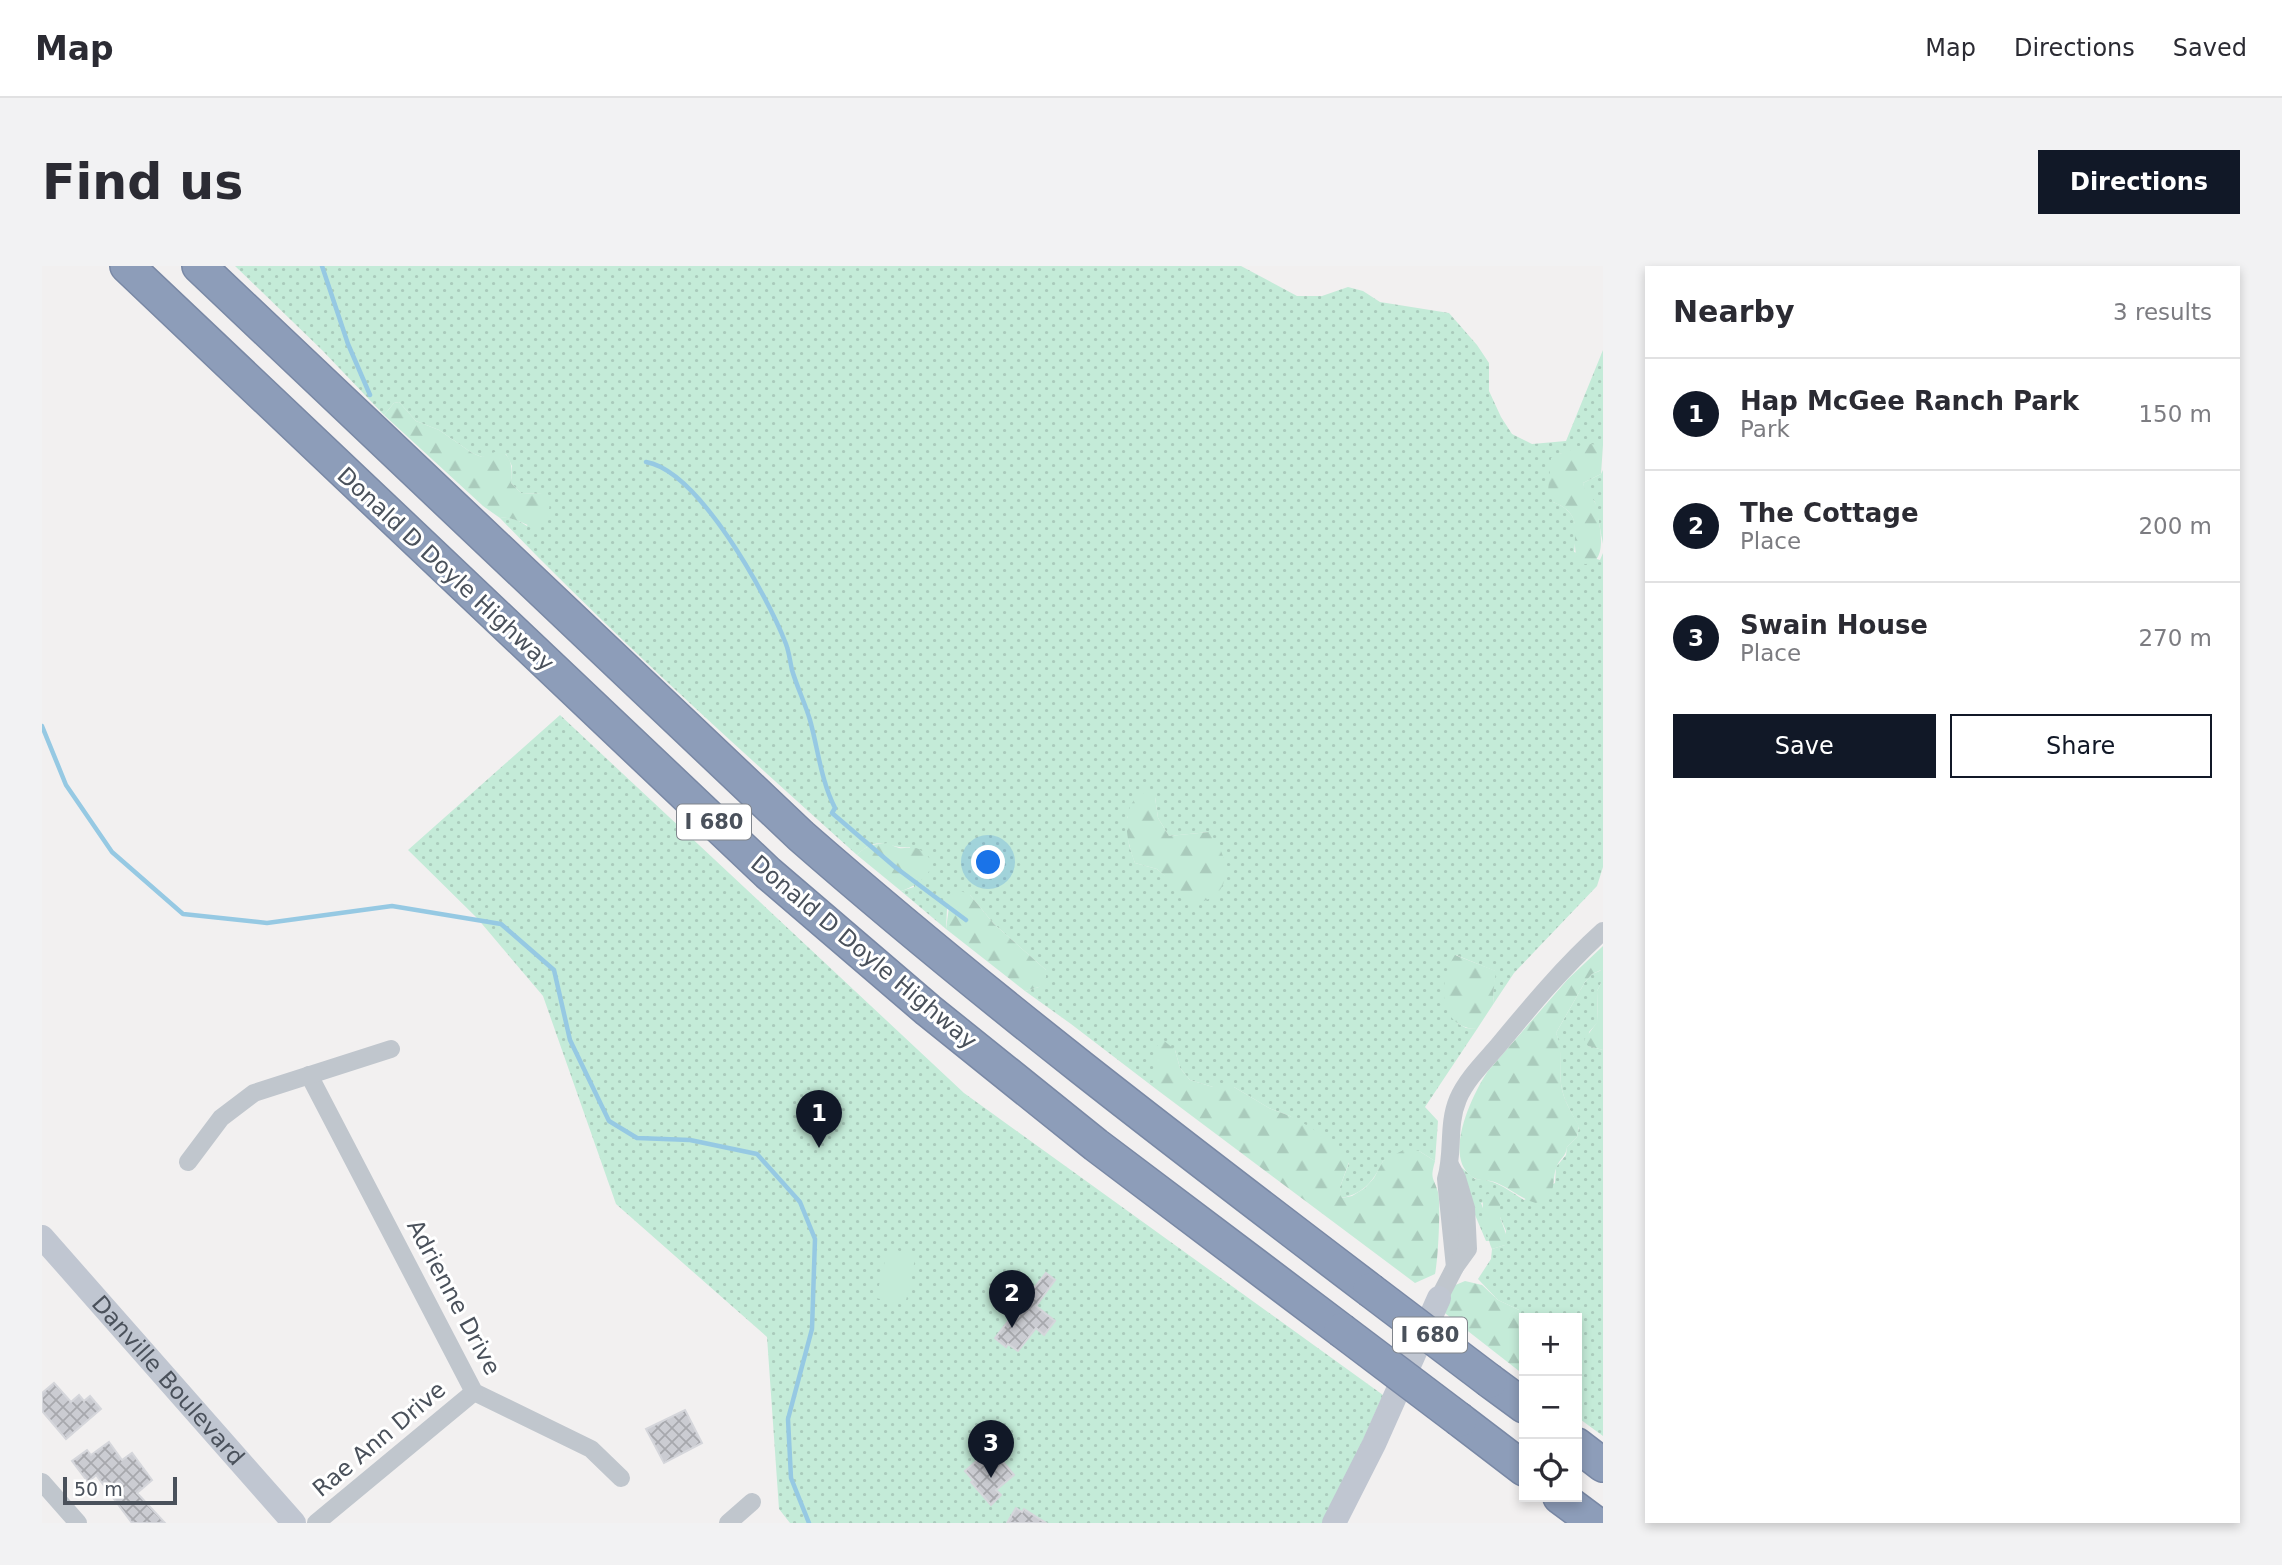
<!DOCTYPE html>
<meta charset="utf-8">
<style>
:root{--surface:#fff;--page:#f2f2f3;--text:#2b2b33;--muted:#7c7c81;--line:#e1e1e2;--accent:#111827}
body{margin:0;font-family:"DejaVu Sans",sans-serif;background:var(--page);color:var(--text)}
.controls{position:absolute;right:21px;bottom:21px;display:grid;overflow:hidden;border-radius:0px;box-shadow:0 4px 10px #0003}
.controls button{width:63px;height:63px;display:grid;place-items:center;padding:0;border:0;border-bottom:2px solid var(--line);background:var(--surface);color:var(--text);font:35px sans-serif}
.scale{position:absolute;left:21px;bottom:18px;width:114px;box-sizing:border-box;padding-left:7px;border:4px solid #4a515b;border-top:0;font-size:19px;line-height:24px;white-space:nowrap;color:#4a515b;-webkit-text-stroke:5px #fff;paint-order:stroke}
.you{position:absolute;left:947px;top:597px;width:24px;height:24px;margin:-18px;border:5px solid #fff;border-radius:50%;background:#1a73e8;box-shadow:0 0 0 10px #1a73e833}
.badge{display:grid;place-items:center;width:46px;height:46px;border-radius:50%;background:var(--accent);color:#fff;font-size:23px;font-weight:700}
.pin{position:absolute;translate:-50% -58px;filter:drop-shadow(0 2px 4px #0008)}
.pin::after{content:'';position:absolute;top:37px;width:24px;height:21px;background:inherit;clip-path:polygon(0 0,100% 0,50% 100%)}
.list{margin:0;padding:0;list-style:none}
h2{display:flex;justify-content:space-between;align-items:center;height:91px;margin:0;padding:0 28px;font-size:30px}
h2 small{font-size:23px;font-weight:400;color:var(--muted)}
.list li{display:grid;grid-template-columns:46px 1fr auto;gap:21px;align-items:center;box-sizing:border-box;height:112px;padding:0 28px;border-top:2px solid var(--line)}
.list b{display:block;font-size:26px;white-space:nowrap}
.list p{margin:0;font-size:23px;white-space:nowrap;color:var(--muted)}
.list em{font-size:23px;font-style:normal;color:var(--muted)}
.actions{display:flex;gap:14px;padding:21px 28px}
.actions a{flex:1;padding:16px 0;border:2px solid var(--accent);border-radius:0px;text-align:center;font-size:24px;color:var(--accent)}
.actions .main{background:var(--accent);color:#fff}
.icon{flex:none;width:38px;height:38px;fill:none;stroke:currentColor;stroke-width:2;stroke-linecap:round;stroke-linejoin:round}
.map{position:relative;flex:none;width:1561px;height:1257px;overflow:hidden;border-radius:0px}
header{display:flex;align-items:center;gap:42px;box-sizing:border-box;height:98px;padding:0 35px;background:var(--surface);border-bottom:2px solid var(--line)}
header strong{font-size:33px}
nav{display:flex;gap:38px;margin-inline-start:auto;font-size:24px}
.intro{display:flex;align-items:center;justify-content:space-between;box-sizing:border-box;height:168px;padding:0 42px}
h1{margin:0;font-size:49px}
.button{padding:18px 32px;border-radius:0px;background:var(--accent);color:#fff;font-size:24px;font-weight:700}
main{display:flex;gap:42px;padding:0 42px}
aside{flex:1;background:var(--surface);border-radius:0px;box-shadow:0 4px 10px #0003}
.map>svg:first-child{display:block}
</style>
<header>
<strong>Map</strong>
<nav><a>Map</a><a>Directions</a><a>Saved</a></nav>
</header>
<div class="intro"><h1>Find us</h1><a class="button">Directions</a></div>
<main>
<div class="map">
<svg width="1561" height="1257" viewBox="0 0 1561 1257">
<defs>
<pattern id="grass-dots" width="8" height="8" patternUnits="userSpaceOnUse" patternTransform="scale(1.75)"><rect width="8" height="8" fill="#c4ebd8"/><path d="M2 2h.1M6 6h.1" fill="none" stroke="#aacbbc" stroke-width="1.8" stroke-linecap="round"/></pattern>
<pattern id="forest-firs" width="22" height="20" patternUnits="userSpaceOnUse" patternTransform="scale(1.75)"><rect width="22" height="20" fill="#c4ebd8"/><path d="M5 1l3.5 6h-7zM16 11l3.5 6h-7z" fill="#aacbbc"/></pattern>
<pattern id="building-cross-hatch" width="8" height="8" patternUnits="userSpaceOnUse" patternTransform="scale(1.75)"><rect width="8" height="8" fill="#cbccd2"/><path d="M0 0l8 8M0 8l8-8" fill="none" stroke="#a7a8ad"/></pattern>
</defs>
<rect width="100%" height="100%" fill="#f2f0f0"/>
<g fill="url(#grass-dots)" fill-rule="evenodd">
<path d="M193,0H1199L1255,30H1280L1306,21L1321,25L1338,36L1407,47L1435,79L1447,97V125L1459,151L1470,168L1490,178L1524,175L1561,84V179L1517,188L1511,236C1537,246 1535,261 1532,286L1558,294L1561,287V601L1555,620L1472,707L1452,737L1451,729L1453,705L1414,689L1415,757L1424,762L1435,763L1383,841L1396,855L1393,895L1377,885L1341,895C1332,914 1322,928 1299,932L1298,921L1307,897L1248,850L1227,842L1192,821H1171L1148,814L1138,802L1133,784L1114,805V823L1029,758L983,725L997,721L1004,704L952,658L928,629L905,643L904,663L859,625L872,621L868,581C846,584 837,567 815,589C693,479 571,370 458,252C469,251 476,254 485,260L500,228L479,227L469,217L470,200L464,188L440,191L430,187L397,164L374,155L357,136L352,137L342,149L280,84ZM1113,531L1116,552L1127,570L1167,566L1123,610L1115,603L1093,597L1087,579L1085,551Z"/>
<path d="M1561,204V278L1553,236L1543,226L1541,217L1559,208Z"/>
<path d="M518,449L922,827L1341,1129L1284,1257H748L737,1243L725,1071L574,938L501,730L435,652L366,584Z"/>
<path d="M1560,704L1559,717L1555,725L1556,756L1547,766L1546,780L1561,784V1170L1535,1151V1052H1482V1089C1475,1074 1476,1060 1477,1044L1456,1034L1436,1013L1449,993L1450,983L1463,979L1464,965L1458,951V930L1439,937L1444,950L1447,975H1444L1420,918V902L1433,913C1453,913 1466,924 1482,934L1513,917L1514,901L1524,889L1525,881L1535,871L1537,861C1530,847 1521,834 1519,818C1517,800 1521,785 1514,767L1543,716L1550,708Z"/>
</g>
<g fill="url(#forest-firs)">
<path d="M357,136L374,155L397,164L430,187L440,191L458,184C471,191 470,204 469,217L479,227L500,228L508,235C507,248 505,254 494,262C480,258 472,250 458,252L441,240L342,149L352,137Z"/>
<path d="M1547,178L1561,179L1559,208L1541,217C1544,228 1547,226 1552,235C1556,240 1556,250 1557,256C1561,278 1561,303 1537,297C1525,271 1547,250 1511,236L1506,226L1509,192L1517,188Z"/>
<path d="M1107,524L1113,531L1116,552L1127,570L1167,566C1171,572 1177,578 1179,585C1190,611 1181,634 1152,637L1115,603L1093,597C1086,578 1079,552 1092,534C1095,530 1102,527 1107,524Z"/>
<path d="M846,577C850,579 853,581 857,582C865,583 872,579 880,585C903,601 876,620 859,625L815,589C824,579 833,578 846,577Z"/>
<path d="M919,625L928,629L952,658L1004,704V715L997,721L983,725L904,663L908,634Z"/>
<path d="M1561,680V784L1546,780L1542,774L1556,755L1555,725L1559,717V704L1550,708L1543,716L1514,767C1522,786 1517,799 1519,818C1521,834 1530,847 1537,860L1535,871L1525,881C1524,891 1518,892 1515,900C1508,916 1518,928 1494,937C1479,933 1469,923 1455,917C1447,913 1436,916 1429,910C1401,889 1431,827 1446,805L1526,713Z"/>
<path d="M1413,689L1454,705L1451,729L1452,737L1435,763C1395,762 1396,714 1413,689Z"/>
<path d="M1120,773L1133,784L1138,802L1148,814L1171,821H1192L1227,842L1248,850L1270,862L1307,896L1298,921L1300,932L1310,930L1323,922L1332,912L1341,895L1365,882L1377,885L1393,895C1388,914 1391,910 1396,926C1399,937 1396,996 1393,1008L1373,1017L1114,823L1113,783Z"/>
<path d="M1451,927L1458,930V951L1466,974L1463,979L1450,983C1445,972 1438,940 1442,929Z"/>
<path d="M1423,1015L1440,1019L1456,1034L1477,1044C1477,1052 1476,1059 1477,1067C1478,1081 1487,1093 1477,1105L1399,1044L1411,1020Z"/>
</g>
<path fill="#c4ebd8" d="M846,982L874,989L863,1039L834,1032Z"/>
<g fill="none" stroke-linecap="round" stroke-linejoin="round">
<g stroke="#96c9e3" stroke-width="4.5">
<path d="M280,0L306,78L328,129"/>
<path d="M604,196C657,205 725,329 744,378C747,386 748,395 750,404C755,421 763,437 768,454C776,483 779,515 793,542L790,547L853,601L924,654"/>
<path d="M0,460L24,519L70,586L141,648L225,657L350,640L459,658L512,704L528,774L567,855L595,872L648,874L715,888L758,936L773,973L770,1063L746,1153L749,1212L767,1257"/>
</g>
</g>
<g fill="url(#building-cross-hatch)" stroke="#d5d6db" stroke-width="2">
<path d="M1004,1007L1013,1014L994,1040L1013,1055L1002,1069L994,1062L976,1085L966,1078L964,1081L953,1072Z"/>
<path d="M12,1117L29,1136L37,1129L42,1135L48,1130L59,1143L24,1173L0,1145V1127Z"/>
<path d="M643,1144L660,1177L622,1197L604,1163Z"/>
<path d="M67,1176L80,1194L90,1187L110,1214L95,1227L123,1257H90L54,1209L46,1216L30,1195L45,1184L49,1189Z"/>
<path d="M949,1182L972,1209L954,1224L959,1229L949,1239L929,1216L931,1214L923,1205Z"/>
<path d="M974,1242L980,1246L982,1243L1004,1257H965Z"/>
</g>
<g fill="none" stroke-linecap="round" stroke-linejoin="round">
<defs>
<g id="highway">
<path d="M85,0L726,607L886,744L1054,879L1299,1064"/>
<path d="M157,0L759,570C942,730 1135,877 1328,1024"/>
<path d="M1448,1115L1482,1140"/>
<path d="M1418,1154L1482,1203"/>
<path d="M1535,1179L1561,1199"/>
<path d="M1518,1231L1553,1257"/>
</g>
</defs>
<use href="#highway" stroke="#7988a5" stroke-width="36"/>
<g stroke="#c0c6cd" stroke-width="18">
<path d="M267,809L432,1126L549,1183L579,1212"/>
<path d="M146,896L179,852L212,827L349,783"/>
<path d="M1413,1001L1404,913C1412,887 1405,859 1416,833C1424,814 1441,797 1455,781C1488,741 1522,700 1561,665"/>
<path d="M1397,1032L1413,1001L1426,983L1424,942L1415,912L1408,899"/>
<path d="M0,1216L36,1257"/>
<path d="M274,1257L432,1126"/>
<path d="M686,1257L710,1236"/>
</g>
<g stroke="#c0c6d1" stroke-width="24">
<path id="s1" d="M0,971L252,1257"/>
<path d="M1292,1257L1332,1178L1397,1032"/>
</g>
<use href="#highway" stroke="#8d9db9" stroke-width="33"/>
<defs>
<g id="highway-bridge">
<path d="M1328,1024L1448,1115"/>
<path d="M1299,1064L1418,1154"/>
</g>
</defs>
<use href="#highway-bridge" stroke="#7988a5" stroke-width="36" stroke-linecap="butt"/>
<use href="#highway-bridge" stroke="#8d9db9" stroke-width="33"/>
</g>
<g text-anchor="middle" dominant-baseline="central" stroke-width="6" stroke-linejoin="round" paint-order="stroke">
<g fill="#fff" stroke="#80858c" stroke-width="2">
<rect x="635" y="538.5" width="74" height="35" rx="5"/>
<rect x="1351" y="1051.5" width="74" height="35" rx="5"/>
</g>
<g font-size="21" font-weight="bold" fill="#4a515b">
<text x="672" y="556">I 680</text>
<text x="1388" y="1069">I 680</text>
</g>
<g font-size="23" fill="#4a515b" stroke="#fff">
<text transform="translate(404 303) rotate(43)">Donald D Doyle Highway</text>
<text transform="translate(822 686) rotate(40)">Donald D Doyle Highway</text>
<text transform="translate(412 1031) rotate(62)">Adrienne Drive</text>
<text stroke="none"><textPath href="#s1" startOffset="191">Danville Boulevard</textPath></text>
<text transform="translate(337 1173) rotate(-40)">Rae Ann Drive</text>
</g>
</g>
</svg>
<div class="controls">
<button>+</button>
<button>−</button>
<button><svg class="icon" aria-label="locate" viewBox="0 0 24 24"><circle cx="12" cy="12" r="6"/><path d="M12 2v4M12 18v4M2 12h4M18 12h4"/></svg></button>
</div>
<div class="scale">50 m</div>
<div class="you"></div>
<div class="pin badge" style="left:777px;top:882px">1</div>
<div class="pin badge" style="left:970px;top:1062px">2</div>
<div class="pin badge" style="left:949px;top:1212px">3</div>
</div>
<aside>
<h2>Nearby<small>3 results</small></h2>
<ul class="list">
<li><span class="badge">1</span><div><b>Hap McGee Ranch Park</b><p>Park</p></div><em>150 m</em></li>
<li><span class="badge">2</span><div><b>The Cottage</b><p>Place</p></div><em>200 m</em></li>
<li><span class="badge">3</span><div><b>Swain House</b><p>Place</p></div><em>270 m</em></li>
</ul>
<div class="actions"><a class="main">Save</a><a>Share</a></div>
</aside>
</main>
